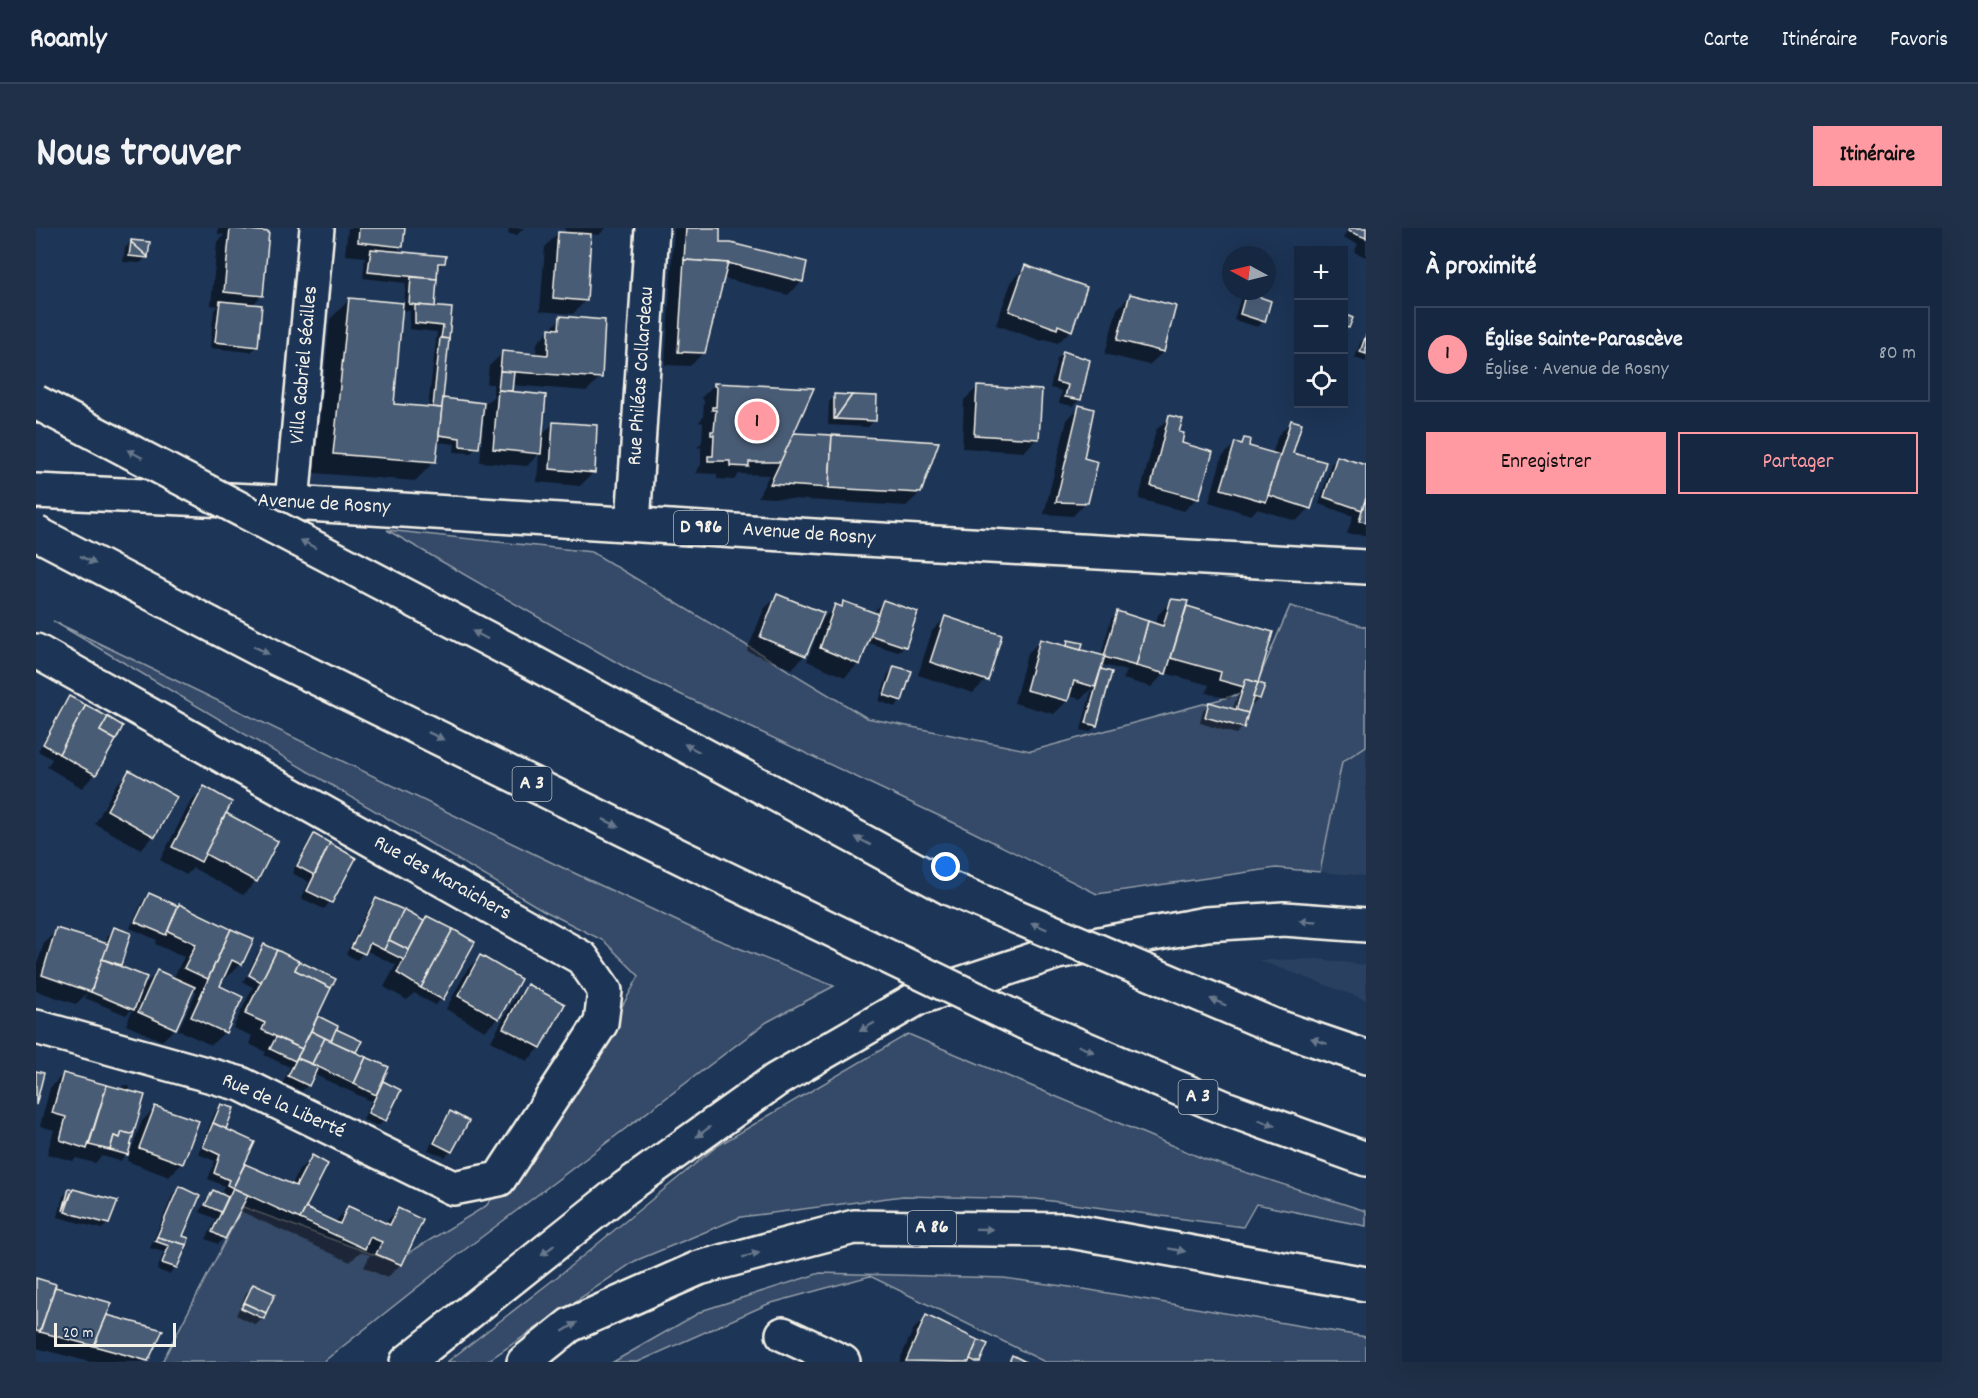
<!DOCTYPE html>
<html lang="fr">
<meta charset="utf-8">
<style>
:root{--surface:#162841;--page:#1f3048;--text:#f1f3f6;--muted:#9ea6b1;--line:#35445a;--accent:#ff9aa2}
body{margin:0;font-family:Dekko,sans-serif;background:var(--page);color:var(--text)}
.controls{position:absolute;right:18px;top:18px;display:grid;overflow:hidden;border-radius:0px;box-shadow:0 6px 24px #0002}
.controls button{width:54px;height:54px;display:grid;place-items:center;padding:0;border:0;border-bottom:2px solid var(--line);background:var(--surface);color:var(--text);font:30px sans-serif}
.compass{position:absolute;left:1186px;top:18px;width:54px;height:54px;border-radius:50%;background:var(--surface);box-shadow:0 6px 24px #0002;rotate:277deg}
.scale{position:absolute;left:18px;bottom:15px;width:122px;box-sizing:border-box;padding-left:6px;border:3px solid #f4f1e8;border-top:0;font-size:16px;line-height:21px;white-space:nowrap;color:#f4f1e8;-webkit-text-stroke:4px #1d3557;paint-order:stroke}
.you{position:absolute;left:910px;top:639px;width:21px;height:21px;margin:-15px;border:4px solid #fff;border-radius:50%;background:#1a73e8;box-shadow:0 0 0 9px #1a73e833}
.badge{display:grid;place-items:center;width:39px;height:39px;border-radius:50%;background:var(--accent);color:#111;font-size:20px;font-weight:700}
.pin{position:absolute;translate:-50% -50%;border:3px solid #fff;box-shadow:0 2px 6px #0006}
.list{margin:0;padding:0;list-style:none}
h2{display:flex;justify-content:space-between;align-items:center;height:78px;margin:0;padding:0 24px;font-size:26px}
h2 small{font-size:20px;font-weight:400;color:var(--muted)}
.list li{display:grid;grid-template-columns:39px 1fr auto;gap:18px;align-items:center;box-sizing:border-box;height:96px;margin:0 12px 12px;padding:0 12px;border:2px solid var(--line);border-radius:0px}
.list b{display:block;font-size:22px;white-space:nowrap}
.list p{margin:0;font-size:20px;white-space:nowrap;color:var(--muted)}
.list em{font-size:20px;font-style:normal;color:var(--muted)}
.actions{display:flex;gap:12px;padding:18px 24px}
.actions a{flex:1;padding:14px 0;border:2px solid var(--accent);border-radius:0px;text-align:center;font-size:21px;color:var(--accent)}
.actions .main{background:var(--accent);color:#111}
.icon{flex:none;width:33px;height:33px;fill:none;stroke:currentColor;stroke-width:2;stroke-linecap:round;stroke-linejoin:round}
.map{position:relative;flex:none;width:1330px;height:1134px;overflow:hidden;border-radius:0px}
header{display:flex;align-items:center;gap:36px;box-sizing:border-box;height:84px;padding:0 30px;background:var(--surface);border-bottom:2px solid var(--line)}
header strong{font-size:28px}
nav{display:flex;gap:33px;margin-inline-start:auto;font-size:21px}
.intro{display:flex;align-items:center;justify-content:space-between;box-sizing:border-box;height:144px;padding:0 36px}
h1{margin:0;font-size:42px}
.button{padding:15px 27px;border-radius:0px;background:var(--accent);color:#111;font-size:21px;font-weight:700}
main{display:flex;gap:36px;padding:0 36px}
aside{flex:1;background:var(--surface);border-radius:0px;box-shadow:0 6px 24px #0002}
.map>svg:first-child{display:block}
</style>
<header>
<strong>Roamly</strong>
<nav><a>Carte</a><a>Itinéraire</a><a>Favoris</a></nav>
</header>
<div class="intro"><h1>Nous trouver</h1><a class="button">Itinéraire</a></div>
<main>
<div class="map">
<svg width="1330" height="1134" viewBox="0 0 1330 1134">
<rect width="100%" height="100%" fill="#1d3557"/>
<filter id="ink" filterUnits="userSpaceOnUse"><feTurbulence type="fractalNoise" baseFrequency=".0167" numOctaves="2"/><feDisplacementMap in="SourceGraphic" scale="12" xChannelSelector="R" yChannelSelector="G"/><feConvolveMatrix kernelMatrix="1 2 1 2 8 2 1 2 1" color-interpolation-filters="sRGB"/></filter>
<g filter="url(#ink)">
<g fill="#2a4060">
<path d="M1330,518V648L1284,644L1306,534Z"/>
<path d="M1282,731L1330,737V772L1222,732Z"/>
</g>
<g fill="#354a67" stroke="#949ea8" stroke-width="1.5">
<path d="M351,302L556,324L831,490L995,523L1218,462L1254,378L1330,399V518L1306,534L1284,644L1240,640L1061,666L931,601L599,445Z"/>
<path d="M17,393L521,637L675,709L798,758L731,794L431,1020L287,1134H126L207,979L358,1034L450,978L525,888L603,748L568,713L507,682Z"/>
<path d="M872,806L1168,931L1330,983V998L1220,976L1207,999L1000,971L867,968L705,989L599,1033L450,1134H411L526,1045L681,918Z"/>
<path d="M784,1045L968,1050L1048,1061L1330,1109V1134H1009L834,1048L732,1076L602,1134H577L668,1082Z"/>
</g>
<g fill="#0007" fill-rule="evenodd">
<path d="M182,0H230L226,4V67L215,78L221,118L215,124L174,120L178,82L182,78L175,77L181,15L188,7L182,6Z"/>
<path d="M312,0H368L366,18L360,25L408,34L400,41L397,81L414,82L405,172L441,219L435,225L418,224L419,216L401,214L399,233L379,253L278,245L294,91L313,72L368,77L370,55L327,50L329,29L309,27ZM365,82L374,83L373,101L401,104L392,180L356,177Z"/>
<path d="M473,0H488L481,7L472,6Z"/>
<path d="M529,0H570L563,7L554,6L550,72L537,86L504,83L509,19L522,5L529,6Z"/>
<path d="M638,0H683L682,16L769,35L765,54L752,67L687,50L667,125L654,138L629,137Z"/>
<path d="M1312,0H1330V29L1318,24L1322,16L1307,10Z"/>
<path d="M95,14L111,29L104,35L87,34L89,20Z"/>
<path d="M990,39L1035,102L1022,115L1009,111L1006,113L960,97L976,52Z"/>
<path d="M1211,66L1228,93L1222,99L1198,92L1204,72Z"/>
<path d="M1094,68L1127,124L1113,137L1069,126L1081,81Z"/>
<path d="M525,90L564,149L551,163L475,157L472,164L505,208L517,196L557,245L544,258L501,254L503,226L491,238L444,234L449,176L459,167H457V156H451L453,138L467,125L500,127L501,115Z"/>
<path d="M1330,108V134L1319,130L1324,115Z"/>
<path d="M1027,124L1053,133L1043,172L1037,178L1023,175L1026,163L1014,160L1021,131Z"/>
<path d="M679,156L755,206L901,216L884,265L870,278L722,269L733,247L703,246L698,252L681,251V246L659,245L665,237V219L662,220V218L666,214L667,195L663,194L667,189L668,172L665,170Z"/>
<path d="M942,159L1001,210L988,224L926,220L928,172Z"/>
<path d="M799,168L839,192L832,199L792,197L793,174Z"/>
<path d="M1044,178L1050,274L1037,288L1008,286L1031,192Z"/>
<path d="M1134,189L1161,270L1148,283L1103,271L1120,202Z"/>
<path d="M1255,194V226L1274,280L1260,293L1221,281L1215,287L1173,274L1186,229L1199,216L1203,217L1209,212L1211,219L1236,227L1242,207Z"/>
<path d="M1302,229L1330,238V307L1311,306L1317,288L1283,276L1295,236Z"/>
<path d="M742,368L782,395L800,378L803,379L808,374L838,387L841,380L847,373L869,418L862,424L830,414L822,436L809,449L771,433L783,400L781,399L769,427L756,441L711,423L728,381Z"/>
<path d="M1135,373L1236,405L1220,455L1223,470L1217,477L1214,476L1207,499L1200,506L1164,495L1167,482L1173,476L1196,483L1202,466L1199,465L1193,471L1170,465L1173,457L1129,445L1115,459L1087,451L1090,443L1064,436L1061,446L1065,442L1060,498L1053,504L1045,502L1056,460L1045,471L1032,468L1031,473L1018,486L978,475L991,426L1004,413L1028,419L1033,414L1042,422L1065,428L1075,391L1081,385L1119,397L1122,387Z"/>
<path d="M909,390L950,452L937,465L882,447L896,403Z"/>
<path d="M858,440L865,472L859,479L843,473L852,446Z"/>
<path d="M34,470L59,546L46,560L11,539L16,531L2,523L27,476Z"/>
<path d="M93,544L118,608L105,621L59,596L80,557Z"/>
<path d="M168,560L188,586L220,653L207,667L157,640L150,647L124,632L155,573Z"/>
<path d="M279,607L318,630L294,674L288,681L265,670L273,654L256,645L272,614Z"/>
<path d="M113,666L141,679L144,677L216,712L205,736L191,749L187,747L181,758L189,804L175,817L142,802L160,764L156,762L139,800L126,813L90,797L97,780L90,787L49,770L51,765L40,776L0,763V739L8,715L21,702L69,717L72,707L79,701L93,706L83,738L105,760L121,744L137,751L148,729L119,716L121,712L94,700L107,673Z"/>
<path d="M340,671L387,694L391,689L406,771L399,777L378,765L371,772L348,759L360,737L329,722L321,732L310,726L334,678Z"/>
<path d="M228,718L280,788L300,798L298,801L324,813L318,824L345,853L363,862L349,892L342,898L327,892L335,873L277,846L272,857L266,863L247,855L254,839L228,827L230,824L213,816L216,808L197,800L217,759L207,754L210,748L221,753V750L212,745L222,724Z"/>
<path d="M444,729L462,790L449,803L410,781L431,742Z"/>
<path d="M491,758L527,777L504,820L491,833L455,813L478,771Z"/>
<path d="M27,846L83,862L88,857L94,859L91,926L84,933L66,928L59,935L40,930L37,933L11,926L18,902L4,898L14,860Z"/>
<path d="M186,878L188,901L204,942L209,938L255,958L263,942L276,929L268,981L298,995L313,979L348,996L362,982L385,992L364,1037L351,1050L328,1039L334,1027L324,1024L314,1034L202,982L188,1010L182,1016L170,1011L180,991L164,984L171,970L177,964L187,968L189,965L186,964L188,958L172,951L179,933L162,926L179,884Z"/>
<path d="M119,880L146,935L133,949L91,933L106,893Z"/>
<path d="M415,885V923L409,929L392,922L408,892Z"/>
<path d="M143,960L145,1009L151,1011L139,1040L133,1046L121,1042L128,1024L114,1020L137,966Z"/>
<path d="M34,962L80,974L72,995L66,1001L22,989L27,968Z"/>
<path d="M0,1051L69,1088L125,1103L110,1132L108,1134H54L0,1120Z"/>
<path d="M217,1058L237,1067L226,1091L220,1097L200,1087L211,1064Z"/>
<path d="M890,1089L942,1134H863L877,1102Z"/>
</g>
<g fill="#485b74" stroke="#f4f1e8" stroke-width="1.5">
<path d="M194,0L233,4L227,68L188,64Z"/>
<path d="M323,0H369L367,19L322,14Z"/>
<path d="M650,0H684V15H695L771,34L767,54L692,35L648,32Z"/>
<path d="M1314,0H1330V10L1312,3Z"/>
<path d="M522,4L555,6L551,73L517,70Z"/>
<path d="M95,12L114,14L112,29L95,14Z"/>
<path d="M95,14L112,29V30L93,28Z"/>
<path d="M335,21L410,28L409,35H402L401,51L332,44Z"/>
<path d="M648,32L692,35L669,125L642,124Z"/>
<path d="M989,37L1051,59L1036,103L1022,97L1021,101L973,83Z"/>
<path d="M375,49L401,51L399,79L373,76Z"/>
<path d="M1210,64L1235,73L1229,94L1204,86Z"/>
<path d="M1094,66L1140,78L1128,124L1081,112Z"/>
<path d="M313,70L367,75L358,176L406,180L400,234L297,226Z"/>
<path d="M184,73L226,77L222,119L179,114Z"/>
<path d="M379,77L416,80L413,111L405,110L407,98L379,95Z"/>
<path d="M1308,86L1317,90L1313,100L1308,99Z"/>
<path d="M524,88L569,92L566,150L464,143L466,123L512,127L513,100L523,101Z"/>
<path d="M1330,107V126L1324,124Z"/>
<path d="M404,110L413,111L406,180L397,179Z"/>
<path d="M1027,123L1054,132L1045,172L1029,169L1032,157L1020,154Z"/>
<path d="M464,143L478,144L476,163L462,162Z"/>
<path d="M678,155L778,160L745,234H713V239L694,238V233H672V228H677L678,207H675V203H678L680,182H676V179H680L681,159L678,158Z"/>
<path d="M941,158L1006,162L1003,211L938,207Z"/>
<path d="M462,162L510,167L505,226L457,221Z"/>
<path d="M798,166L816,167L799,191H798Z"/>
<path d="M816,167L841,168L840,193L799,191Z"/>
<path d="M407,170L448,175L443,220L424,218V210L403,207Z"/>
<path d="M1043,177L1058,181L1048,230L1062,234L1052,275L1020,274Z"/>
<path d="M1133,187L1147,191L1143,204L1148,205L1146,215L1177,224L1163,271L1115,258Z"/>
<path d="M1255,192L1266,195L1257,225L1290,234L1275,281L1232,267Z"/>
<path d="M517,194L561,197L559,245L514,241Z"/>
<path d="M758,205L796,207L793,260L734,256Z"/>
<path d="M796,207L903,214L885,265L811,261L793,260Z"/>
<path d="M1208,210L1214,211L1213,218L1244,227L1230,274L1185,261L1199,214L1206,216Z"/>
<path d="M1301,228L1330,237V270L1326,282L1288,269Z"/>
<path d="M1330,270V294L1323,293L1326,282Z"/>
<path d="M741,366L788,385L770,428L724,409Z"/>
<path d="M1135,371L1152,373L1130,446L1100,438L1112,393L1127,398Z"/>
<path d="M847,372L882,384L870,419L834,407Z"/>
<path d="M807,373L842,386L824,437L784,420L799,376L806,379Z"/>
<path d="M1151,378L1237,404L1222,455L1210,451L1208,459L1183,452L1185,444L1135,430Z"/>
<path d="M1081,383L1112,393L1100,438L1068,429Z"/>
<path d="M909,388L966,407L952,453L894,434Z"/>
<path d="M1004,411L1069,428L1059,459L1038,453L1032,473L990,462Z"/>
<path d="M1032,412L1047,415L1045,422L1031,418Z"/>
<path d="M858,438L876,443L866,473L848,467Z"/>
<path d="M1065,441L1076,444L1061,498L1050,495Z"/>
<path d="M1210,451L1222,455L1212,485L1200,482Z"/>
<path d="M1222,455L1229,457L1224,471L1217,469Z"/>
<path d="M33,468L50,477L23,526L7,516Z"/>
<path d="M1173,474L1212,485L1208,500L1169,489Z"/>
<path d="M50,477L72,489L64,503L80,512L60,547L23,526Z"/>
<path d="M72,489L87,498L80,512L64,503Z"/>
<path d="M93,542L141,569L119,609L71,582Z"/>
<path d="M168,558L196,574L165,634L136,619Z"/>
<path d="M190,585L242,613L221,654L169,626Z"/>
<path d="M278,606L294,615L278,647L261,638Z"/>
<path d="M294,615L320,630L296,675L271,663Z"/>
<path d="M113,665L142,678L130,707L99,694Z"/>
<path d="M340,670L368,682L348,722L334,715L329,726L315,720Z"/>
<path d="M143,676L195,701L172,751L148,740L160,716L132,703Z"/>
<path d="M368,682L388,693L373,722L353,712Z"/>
<path d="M391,688L417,701L385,760L361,745Z"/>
<path d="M78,699L95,705L85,737L66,731Z"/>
<path d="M20,700L72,716L55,764L6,747Z"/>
<path d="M195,701L218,711L206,737L196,732L184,758L207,769L190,805L155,789Z"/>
<path d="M417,701L439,714L407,772L385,760Z"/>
<path d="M353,712L373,722L368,732L348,722Z"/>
<path d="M228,716L241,722L225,754L213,747Z"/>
<path d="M241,722L263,733L259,742L295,760L266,821L226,802L229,795L209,786Z"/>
<path d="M444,727L485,751L463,791L422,768Z"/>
<path d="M66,731L111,749L98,782L55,764Z"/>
<path d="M263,733L300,751L295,760L259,742Z"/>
<path d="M121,742L159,759L140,801L102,784Z"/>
<path d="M491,756L529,776L505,820L467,800Z"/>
<path d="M282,788L302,798L295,813L275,803Z"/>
<path d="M300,801L326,813L320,824L295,813Z"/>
<path d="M275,803L289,810L276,836L261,830Z"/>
<path d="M240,809L266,821L259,833L234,821Z"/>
<path d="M289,810L330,829L318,856L276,836Z"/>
<path d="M330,829L353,839L340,867L318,856Z"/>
<path d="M261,830L282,839L273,858L252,848Z"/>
<path d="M0,843L8,845L0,877Z"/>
<path d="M27,845L71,857L51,921L24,912L30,889L16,885Z"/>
<path d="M347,853L365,862L350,893L332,885Z"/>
<path d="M71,857L109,867L98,904L95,906L86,904L84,910L78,908L74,922L53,917Z"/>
<path d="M185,876L198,880L190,901L177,895Z"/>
<path d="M119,878L163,893L147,936L103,920Z"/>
<path d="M414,883L433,893L416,924L398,915Z"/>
<path d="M177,895L219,914L197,960L191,957L193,952L178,945L184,927L167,919Z"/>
<path d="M86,904L95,906L98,904L92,927L74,922L78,908L84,910Z"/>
<path d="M276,927L292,936L264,991L197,960L209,936L260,958Z"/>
<path d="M143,958L164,968L147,1008L153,1010L151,1017L121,1009Z"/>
<path d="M33,960L37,961L27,983Z"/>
<path d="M197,960L212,967L189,1011L176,1004Z"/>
<path d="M37,961L82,973L73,996L29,984Z"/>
<path d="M177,962L192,969L185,984L169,977Z"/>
<path d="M312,978L354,997L362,980L387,992L366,1037L340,1026L346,1014L334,1009L329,1021L264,991L270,980L304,996Z"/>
<path d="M121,1009L151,1017L141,1040L126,1035L133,1018L119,1013Z"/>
<path d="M0,1050L20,1056L4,1104L0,1103Z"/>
<path d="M217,1056L239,1066L230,1085L208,1075Z"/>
<path d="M19,1059L76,1075L58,1118L4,1104Z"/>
<path d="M208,1075L230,1085L228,1091L205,1080Z"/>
<path d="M71,1087L127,1102L112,1133L58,1118Z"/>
<path d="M890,1087L942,1112L933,1134L870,1133Z"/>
<path d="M942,1112L952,1116L944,1134H940L934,1131Z"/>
<path d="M976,1127L990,1134H973Z"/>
</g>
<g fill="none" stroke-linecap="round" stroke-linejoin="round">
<defs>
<g id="street">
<path d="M256,275L281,0"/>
<path d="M597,296L616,0"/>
<path d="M0,423L546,730L569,763L565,795L463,951L417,960L205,856L0,799"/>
<path d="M747,1106L807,1134"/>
</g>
<path id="primary" d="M0,263L256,275L810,310L1330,339"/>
<g id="highway">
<path d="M1236,797L1330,829"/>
<path d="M996,798L1189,880L1330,931"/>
<path d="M371,1134L589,960L740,852L882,770L1021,724L1170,696L1248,691L1330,697"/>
<path d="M488,1134L534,1097L663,1040L818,999L1029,1002L1330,1056"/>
</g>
</defs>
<use href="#street" stroke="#f4f1e8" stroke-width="38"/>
<use href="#primary" stroke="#f4f1e8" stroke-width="38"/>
<use href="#highway" stroke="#f4f1e8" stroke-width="38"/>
<use href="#street" stroke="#1d3557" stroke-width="33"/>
<use href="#primary" stroke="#1d3557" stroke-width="33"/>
<use href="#highway" stroke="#1d3557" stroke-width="33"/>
<defs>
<g id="highway-bridge">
<path d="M0,174L496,434L913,660L1236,797"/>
<path d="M0,305L236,428L651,632L996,798"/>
</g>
</defs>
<use href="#highway-bridge" stroke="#f4f1e8" stroke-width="38" stroke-linecap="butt"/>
<use href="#highway-bridge" stroke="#1d3557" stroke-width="33"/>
</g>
<defs><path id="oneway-solid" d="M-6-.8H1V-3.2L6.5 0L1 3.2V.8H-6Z" transform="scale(1.5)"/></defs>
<g fill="#68778a">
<use href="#oneway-solid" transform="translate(99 226) rotate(-152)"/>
<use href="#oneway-solid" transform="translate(272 316) rotate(-152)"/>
<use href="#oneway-solid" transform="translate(52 332) rotate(27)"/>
<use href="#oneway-solid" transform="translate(444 407) rotate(-152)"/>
<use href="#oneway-solid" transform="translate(225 422) rotate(27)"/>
<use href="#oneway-solid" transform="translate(400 508) rotate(26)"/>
<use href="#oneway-solid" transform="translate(656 520) rotate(-152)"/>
<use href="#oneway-solid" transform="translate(575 595) rotate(26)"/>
<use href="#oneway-solid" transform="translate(827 613) rotate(-152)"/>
<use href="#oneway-solid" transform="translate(1272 693) rotate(-176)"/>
<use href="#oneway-solid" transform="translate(1003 698) rotate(-157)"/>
<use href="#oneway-solid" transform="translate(1182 774) rotate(-157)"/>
<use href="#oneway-solid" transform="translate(831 799) rotate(150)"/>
<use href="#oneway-solid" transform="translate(1283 813) rotate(-161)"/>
<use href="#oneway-solid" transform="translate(1050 821) rotate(23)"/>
<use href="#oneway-solid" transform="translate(1231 895) rotate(20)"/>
<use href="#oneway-solid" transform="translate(667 904) rotate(144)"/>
<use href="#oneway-solid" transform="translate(948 1001) rotate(1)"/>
<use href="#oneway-solid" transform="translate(512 1022) rotate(141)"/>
<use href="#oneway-solid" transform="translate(1141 1022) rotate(10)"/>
<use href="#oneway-solid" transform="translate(715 1027) rotate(-15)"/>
<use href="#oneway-solid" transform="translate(534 1099) rotate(-32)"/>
</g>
</g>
<g text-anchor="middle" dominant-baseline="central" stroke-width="6" stroke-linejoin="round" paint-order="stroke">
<g fill="#1d3557" stroke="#b4b9bc" stroke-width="1.5">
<rect x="638" y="283" width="54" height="34" rx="4.5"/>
<rect x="476.5" y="539" width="39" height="34" rx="4.5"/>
<rect x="1142.5" y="852" width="39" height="34" rx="4.5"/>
<rect x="872" y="983" width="48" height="34" rx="4.5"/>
</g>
<g font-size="20" font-weight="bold" fill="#f4f1e8">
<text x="665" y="300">D 986</text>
<text x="496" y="556">A 3</text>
<text x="1162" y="869">A 3</text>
<text x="896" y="1000">A 86</text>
</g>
<g font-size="21" fill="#f4f1e8" stroke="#1d3557">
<text transform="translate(269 137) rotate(-85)">Villa Gabriel Séailles</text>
<text transform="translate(606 148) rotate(-86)">Rue Philéas Collardeau</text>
<text transform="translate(288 277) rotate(3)">Avenue de Rosny</text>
<text transform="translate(773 307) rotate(4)">Avenue de Rosny</text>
<text transform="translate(406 651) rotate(29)">Rue des Maraichers</text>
<text transform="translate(247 879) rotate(24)">Rue de la Liberté</text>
</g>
</g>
</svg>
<div class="controls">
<button>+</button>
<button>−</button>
<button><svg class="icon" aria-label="locate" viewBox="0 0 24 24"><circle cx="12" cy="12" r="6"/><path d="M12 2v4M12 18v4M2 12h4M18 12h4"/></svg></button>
</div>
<svg class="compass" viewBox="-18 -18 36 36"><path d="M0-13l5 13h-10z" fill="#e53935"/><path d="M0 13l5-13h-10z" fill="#9ea6b1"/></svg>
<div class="scale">20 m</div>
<div class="you"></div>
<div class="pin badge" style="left:721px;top:193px">1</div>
</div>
<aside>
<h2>À proximité<small></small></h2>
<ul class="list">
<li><span class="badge">1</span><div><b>Église Sainte-Parascève</b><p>Église · Avenue de Rosny</p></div><em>80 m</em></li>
</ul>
<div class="actions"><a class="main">Enregistrer</a><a>Partager</a></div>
</aside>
</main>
